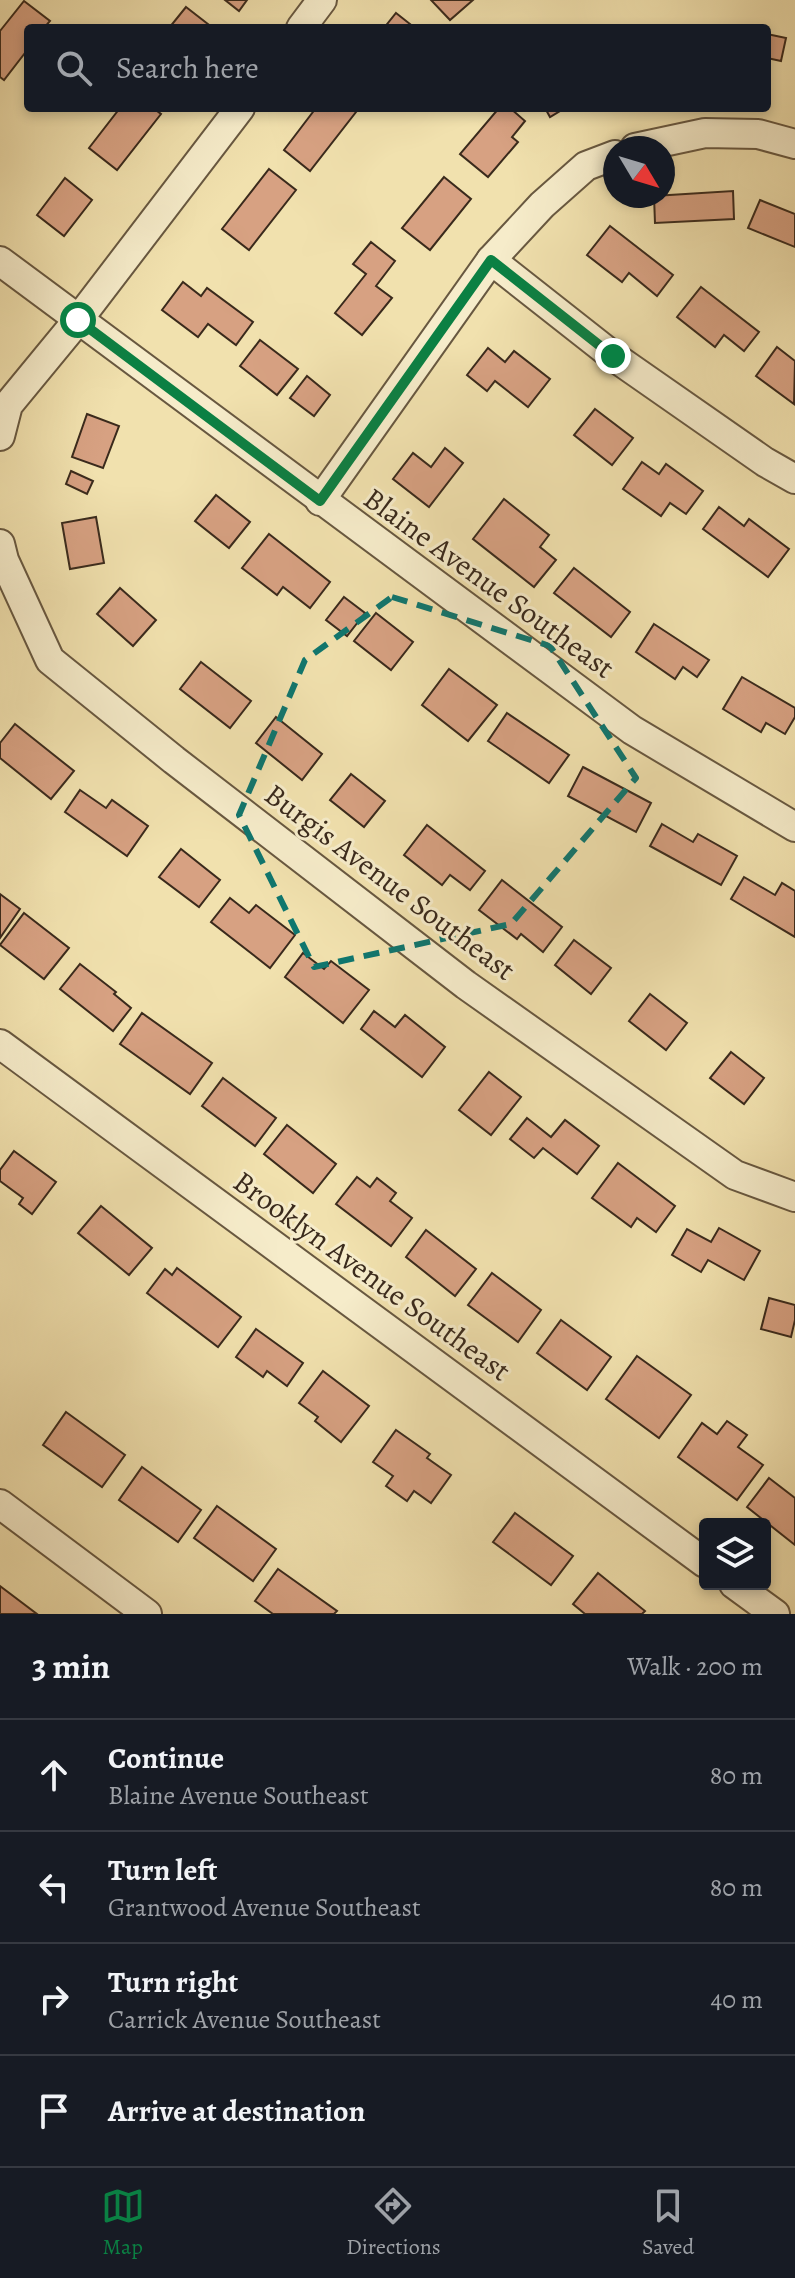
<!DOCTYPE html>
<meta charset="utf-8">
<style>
:root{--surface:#171b24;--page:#242831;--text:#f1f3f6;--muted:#9ea1a6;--line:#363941;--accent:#0b8043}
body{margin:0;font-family:Alegreya,serif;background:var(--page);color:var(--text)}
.controls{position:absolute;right:24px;bottom:24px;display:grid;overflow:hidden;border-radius:8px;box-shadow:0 4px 12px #0003}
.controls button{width:72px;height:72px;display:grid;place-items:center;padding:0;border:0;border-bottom:2px solid var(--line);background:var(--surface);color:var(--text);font:40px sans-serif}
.compass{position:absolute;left:603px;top:136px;width:72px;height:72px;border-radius:50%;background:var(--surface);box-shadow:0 4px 12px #0003;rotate:128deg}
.stop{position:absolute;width:24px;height:24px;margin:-18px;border:6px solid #0b8043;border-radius:50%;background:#fff}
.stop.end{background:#0b8043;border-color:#fff;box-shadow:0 2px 8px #0008}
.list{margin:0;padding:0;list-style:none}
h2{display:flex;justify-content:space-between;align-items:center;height:104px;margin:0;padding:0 32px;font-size:34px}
h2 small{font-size:26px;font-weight:400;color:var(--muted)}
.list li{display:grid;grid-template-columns:52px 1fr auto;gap:24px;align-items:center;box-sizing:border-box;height:112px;padding:0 32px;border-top:2px solid var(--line)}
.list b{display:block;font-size:30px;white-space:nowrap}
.list p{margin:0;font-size:26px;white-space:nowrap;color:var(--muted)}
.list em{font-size:26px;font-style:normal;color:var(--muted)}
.icon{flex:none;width:44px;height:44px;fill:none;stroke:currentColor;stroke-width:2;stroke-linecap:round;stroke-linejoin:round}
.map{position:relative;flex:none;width:795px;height:1614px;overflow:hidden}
.search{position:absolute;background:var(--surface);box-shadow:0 4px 12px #0003;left:24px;right:24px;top:24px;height:88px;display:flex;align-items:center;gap:20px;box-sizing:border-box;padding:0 28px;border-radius:8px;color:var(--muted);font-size:30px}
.sheet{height:552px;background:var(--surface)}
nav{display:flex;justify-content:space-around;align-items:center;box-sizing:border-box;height:112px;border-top:2px solid var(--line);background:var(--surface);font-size:22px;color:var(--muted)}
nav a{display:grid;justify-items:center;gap:4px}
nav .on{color:var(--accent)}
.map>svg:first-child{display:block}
</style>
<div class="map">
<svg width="795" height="1614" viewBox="0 0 795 1614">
<rect width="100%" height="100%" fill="#f1e1ae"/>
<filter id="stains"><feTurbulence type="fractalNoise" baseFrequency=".0025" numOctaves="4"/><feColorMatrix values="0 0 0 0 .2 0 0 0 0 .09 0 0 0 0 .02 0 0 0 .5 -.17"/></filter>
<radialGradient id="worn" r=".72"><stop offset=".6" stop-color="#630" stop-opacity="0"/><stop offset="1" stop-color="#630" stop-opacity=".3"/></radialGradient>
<g fill="#d7a182" stroke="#3a2a1c" stroke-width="2">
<path d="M225,0H247L239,11Z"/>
<path d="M431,0H473L450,20Z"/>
<path d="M24,1L50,21L44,28H28V49L4,80L0,77V31Z"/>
<path d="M186,7L213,28H169Z"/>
<path d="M396,13L415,28H384Z"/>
<path d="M767,34L786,38L781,61L767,58Z"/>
<path d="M120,108H153L161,114L117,170L89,148Z"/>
<path d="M316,108H350L356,112L310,171L284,150Z"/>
<path d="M499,108H510L525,121L512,137L518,142L488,177L460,154Z"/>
<path d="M545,108H565L550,117Z"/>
<path d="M269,169L296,190L249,250L222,229Z"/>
<path d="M444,177L471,199L430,250L402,228Z"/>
<path d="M65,178L92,200L64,236L37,215Z"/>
<path d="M733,191L734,219L655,223L654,196Z"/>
<path d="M760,200L795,214V247L748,228Z"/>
<path d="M610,226L673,275L657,296L629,273L622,282L587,255Z"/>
<path d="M371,242L395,261L376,286L392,298L362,335L335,313L366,274L353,264Z"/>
<path d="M183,282L201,296L207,288L253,322L236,345L208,324L198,337L162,310Z"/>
<path d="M701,287L759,332L744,351L724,335L715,347L677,317Z"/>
<path d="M260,340L298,369L277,395L240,366Z"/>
<path d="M777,347L795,361L794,404L756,376Z"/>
<path d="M488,348L505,362L514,351L550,379L528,407L495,381L487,391L467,375Z"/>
<path d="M307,376L330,395L314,416L290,398Z"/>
<path d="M595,409L633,438L612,465L574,435Z"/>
<path d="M87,414L119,426L103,468L72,457Z"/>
<path d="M445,448L463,463L429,507L393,479L413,453L431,467Z"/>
<path d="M642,462L659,474L666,464L703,491L686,514L670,503L661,516L623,489Z"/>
<path d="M71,471L93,481L87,494L66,484Z"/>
<path d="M216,495L250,522L229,548L195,521Z"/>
<path d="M504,499L549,535L540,547L556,560L534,587L473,539Z"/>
<path d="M719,507L744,526L749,519L789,549L768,577L703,529Z"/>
<path d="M96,517L104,563L70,569L62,523Z"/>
<path d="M269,534L330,582L310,608L283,587L277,595L242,568Z"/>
<path d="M574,568L630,612L611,637L554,593Z"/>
<path d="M120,588L156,620L133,646L97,614Z"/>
<path d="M344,597L365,613L347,636L326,620Z"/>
<path d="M376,613L413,642L391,670L354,641Z"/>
<path d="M654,624L709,660L697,677L683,667L675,679L636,652Z"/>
<path d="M201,662L251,701L230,728L180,689Z"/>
<path d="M449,669L497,705L468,741L422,705Z"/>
<path d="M742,677L795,708V717L785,734L766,723L761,732L723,709Z"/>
<path d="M507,713L569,755L549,783L488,741Z"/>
<path d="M276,717L322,754L302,780L256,743Z"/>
<path d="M15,724L74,771L51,799L0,758V743Z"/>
<path d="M583,767L651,803L636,832L568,796Z"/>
<path d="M351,774L385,801L364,827L330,800Z"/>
<path d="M80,790L106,808L112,800L148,826L127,856L65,812Z"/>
<path d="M662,824L693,842L698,834L737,856L721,885L650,846Z"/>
<path d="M427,825L485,871L470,890L450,875L442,885L404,855Z"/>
<path d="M181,849L220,880L199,907L159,877Z"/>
<path d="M744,877L775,895L782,883L795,891V937L731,899Z"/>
<path d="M502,880L562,927L543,952L521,934L517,939L479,910Z"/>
<path d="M0,894L20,909L0,938Z"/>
<path d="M230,898L249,913L256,905L295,935L270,968L211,922Z"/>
<path d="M24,913L69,948L44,979L0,945Z"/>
<path d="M574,940L611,968L591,994L555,965Z"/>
<path d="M303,953L324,969L331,961L369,990L343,1023L285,977Z"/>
<path d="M80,964L116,992L114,994L131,1008L113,1031L60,989Z"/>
<path d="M650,994L687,1023L666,1050L629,1021Z"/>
<path d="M374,1011L395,1027L405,1015L445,1047L422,1077L361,1029Z"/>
<path d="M142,1013L212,1063L190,1094L120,1044Z"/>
<path d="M731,1052L764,1078L744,1104L710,1078Z"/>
<path d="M489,1072L521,1097L491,1135L459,1110Z"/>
<path d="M223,1078L276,1118L255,1146L202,1106Z"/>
<path d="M527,1118L551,1137L565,1120L599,1146L577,1174L543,1148L534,1158L510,1139Z"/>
<path d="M287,1125L336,1164L313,1193L264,1154Z"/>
<path d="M14,1151L56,1182L32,1214L19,1204L23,1198L0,1181V1170Z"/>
<path d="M618,1163L675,1206L656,1232L637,1218L631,1227L592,1198Z"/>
<path d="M357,1177L370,1187L377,1178L396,1193L390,1201L412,1218L391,1246L336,1204Z"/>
<path d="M101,1206L152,1248L129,1275L78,1233Z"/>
<path d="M719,1228L760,1251L744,1280L708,1260L701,1272L672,1255L687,1229L711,1242Z"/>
<path d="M426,1230L476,1269L455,1296L406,1257Z"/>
<path d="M177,1268L241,1317L218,1347L147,1293L165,1269L172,1275Z"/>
<path d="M492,1273L541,1310L518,1342L468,1305Z"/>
<path d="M769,1298L795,1305V1320L791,1337L761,1329Z"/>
<path d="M561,1320L611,1357L587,1390L537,1353Z"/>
<path d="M256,1329L303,1363L287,1386L267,1371L263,1377L236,1357Z"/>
<path d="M637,1356L691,1395L659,1438L606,1399Z"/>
<path d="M323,1371L369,1406L341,1442L315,1421L318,1417L299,1403Z"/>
<path d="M66,1412L125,1455L102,1487L43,1445Z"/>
<path d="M727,1421L747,1435L738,1447L763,1465L737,1500L678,1457L702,1423L717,1434Z"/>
<path d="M396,1430L430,1454L427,1458L451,1475L431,1503L414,1491L407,1501L386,1486L393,1476L373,1462Z"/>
<path d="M142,1467L201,1510L178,1542L119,1500Z"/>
<path d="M769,1478L795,1498V1545L747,1507Z"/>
<path d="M217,1506L276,1549L253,1581L194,1538Z"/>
<path d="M515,1513L573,1556L551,1585L493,1542Z"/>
<path d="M278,1569L337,1611L334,1614H273L255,1601Z"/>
<path d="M598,1573L645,1611L642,1614H585L573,1604Z"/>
<path d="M0,1586L37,1614H0Z"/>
</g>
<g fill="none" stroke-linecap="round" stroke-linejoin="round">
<defs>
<g id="street">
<path d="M301,28L322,0"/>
<path d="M635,148L705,133L758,134L795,144"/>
<path d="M491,260L613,356L765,462L795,479"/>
<path d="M0,261L632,730L795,827"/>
<path d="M0,436L8,405L78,320L240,108"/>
<path d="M320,501L491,260L542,205L586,166L615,155"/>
<path d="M0,544L4,560L50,660L174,760L466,985L735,1175L795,1197"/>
<path d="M0,1044L705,1563"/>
<path d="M0,1504L147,1614"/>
<path d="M734,1584L775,1614"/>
</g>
</defs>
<use href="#street" stroke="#685840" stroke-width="32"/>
<use href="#street" stroke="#f6ecca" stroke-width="28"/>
</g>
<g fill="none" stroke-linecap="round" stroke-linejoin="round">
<path stroke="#0b8043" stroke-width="10" d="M78,320L320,501L491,260L613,356"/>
</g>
<path fill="none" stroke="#0f766e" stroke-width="6" stroke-dasharray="16 10" stroke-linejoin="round" d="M392,597L550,646L636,778L511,924L314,967L239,815L305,660Z"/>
<g text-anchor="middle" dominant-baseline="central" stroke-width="6" stroke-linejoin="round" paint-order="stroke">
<g font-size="30" fill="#3a2a1c" stroke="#f6ecca">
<text transform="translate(489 583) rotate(36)">Blaine Avenue Southeast</text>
<text transform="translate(390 882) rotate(37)">Burgis Avenue Southeast</text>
<text transform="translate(372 1276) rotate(36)">Brooklyn Avenue Southeast</text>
</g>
</g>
<rect width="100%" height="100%" filter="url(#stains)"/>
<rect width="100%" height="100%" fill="url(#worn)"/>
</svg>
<div class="controls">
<button><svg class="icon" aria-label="layers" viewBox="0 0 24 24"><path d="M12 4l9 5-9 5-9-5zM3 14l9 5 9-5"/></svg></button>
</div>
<svg class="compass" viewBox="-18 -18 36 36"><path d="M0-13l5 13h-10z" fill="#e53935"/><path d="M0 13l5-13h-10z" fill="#9ea1a6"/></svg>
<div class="stop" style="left:78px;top:320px"></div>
<div class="stop end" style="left:613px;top:356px"></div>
<div class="search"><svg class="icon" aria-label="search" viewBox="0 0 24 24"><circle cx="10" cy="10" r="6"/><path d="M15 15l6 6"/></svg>Search here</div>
</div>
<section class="sheet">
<h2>3 min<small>Walk · 200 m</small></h2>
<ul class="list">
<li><svg class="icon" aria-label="ahead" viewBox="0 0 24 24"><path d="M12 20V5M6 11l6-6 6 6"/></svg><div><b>Continue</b><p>Blaine Avenue Southeast</p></div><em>80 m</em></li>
<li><svg class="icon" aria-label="left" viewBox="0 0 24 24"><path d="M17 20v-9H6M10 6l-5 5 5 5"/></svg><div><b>Turn left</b><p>Grantwood Avenue Southeast</p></div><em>80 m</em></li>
<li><svg class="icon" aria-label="right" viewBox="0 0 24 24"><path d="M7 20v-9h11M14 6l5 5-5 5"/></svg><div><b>Turn right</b><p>Carrick Avenue Southeast</p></div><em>40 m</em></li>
<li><svg class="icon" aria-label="arrive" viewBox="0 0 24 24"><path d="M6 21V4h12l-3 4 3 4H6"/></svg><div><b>Arrive at destination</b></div></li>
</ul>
</section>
<nav>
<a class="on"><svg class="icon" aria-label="map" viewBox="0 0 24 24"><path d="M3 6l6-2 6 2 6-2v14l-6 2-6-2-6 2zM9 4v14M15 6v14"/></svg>Map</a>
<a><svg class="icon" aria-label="directions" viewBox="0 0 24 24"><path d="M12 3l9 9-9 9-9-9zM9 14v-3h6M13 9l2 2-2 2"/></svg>Directions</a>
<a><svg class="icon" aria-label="saved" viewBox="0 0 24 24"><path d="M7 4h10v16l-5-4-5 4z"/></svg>Saved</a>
</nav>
